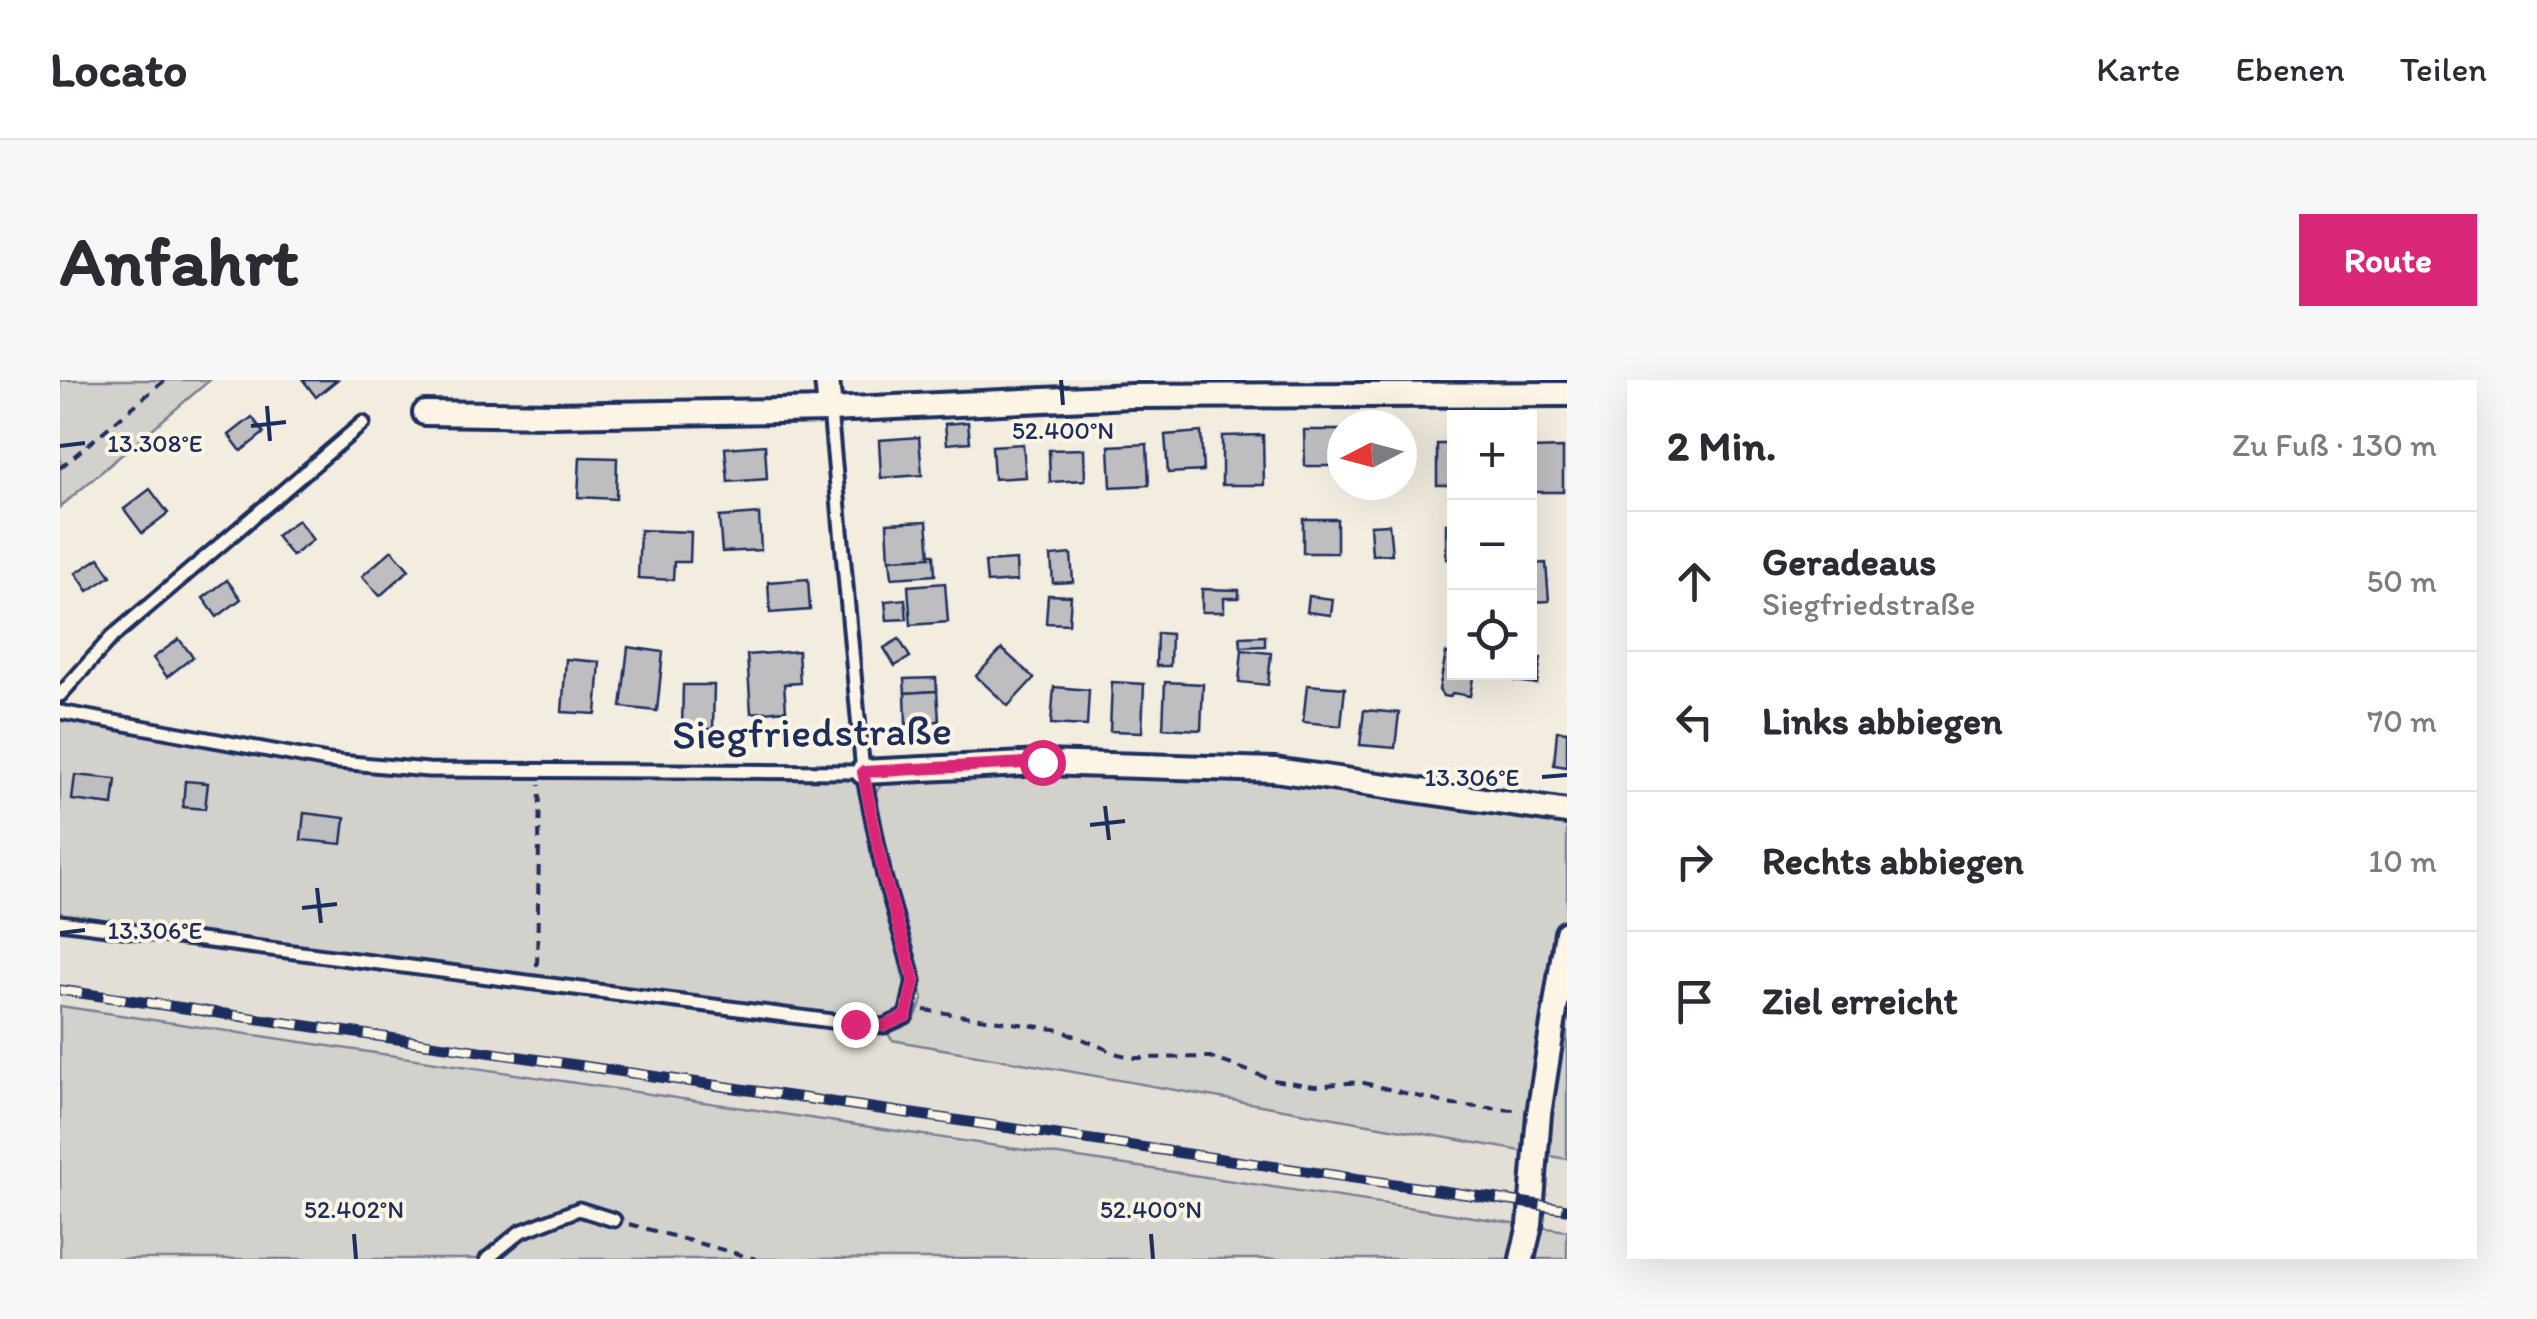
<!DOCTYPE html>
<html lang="de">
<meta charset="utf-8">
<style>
:root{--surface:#fff;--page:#f7f7f7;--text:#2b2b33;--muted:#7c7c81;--line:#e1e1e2;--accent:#db2777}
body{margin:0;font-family:Itim,sans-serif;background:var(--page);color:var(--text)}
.controls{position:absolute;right:30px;top:30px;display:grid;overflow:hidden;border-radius:0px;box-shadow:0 10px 40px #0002}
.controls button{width:90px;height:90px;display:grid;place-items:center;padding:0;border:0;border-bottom:2px solid var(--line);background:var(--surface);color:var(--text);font:50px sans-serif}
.compass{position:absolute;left:1267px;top:30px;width:90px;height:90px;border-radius:50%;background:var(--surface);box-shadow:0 10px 40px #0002;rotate:264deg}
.stop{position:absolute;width:30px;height:30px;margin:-22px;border:8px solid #db2777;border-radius:50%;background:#fff}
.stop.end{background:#db2777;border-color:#fff;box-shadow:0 2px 10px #0008}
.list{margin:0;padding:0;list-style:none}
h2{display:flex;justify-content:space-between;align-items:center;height:130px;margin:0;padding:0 40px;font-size:42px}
h2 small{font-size:32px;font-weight:400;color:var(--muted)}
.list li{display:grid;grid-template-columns:65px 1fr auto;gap:30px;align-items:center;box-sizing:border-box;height:140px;padding:0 40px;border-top:2px solid var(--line)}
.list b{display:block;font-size:38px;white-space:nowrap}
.list p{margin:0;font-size:32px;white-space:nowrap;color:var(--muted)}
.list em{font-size:32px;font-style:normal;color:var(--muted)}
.icon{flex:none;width:55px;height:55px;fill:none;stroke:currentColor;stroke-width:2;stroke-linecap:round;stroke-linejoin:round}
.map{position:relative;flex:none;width:1507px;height:879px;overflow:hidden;border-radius:0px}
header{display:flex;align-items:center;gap:60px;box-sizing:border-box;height:140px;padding:0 50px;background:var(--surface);border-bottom:2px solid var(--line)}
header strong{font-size:48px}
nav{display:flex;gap:55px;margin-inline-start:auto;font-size:35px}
.intro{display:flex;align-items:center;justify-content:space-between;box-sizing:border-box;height:240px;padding:0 60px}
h1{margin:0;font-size:70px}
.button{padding:25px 45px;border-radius:0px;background:var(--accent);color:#fff;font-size:35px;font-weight:700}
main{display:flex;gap:60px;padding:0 60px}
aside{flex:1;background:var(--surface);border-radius:0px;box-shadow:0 10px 40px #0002}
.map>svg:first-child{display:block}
</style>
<header>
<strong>Locato</strong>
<nav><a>Karte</a><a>Ebenen</a><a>Teilen</a></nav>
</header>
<div class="intro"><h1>Anfahrt</h1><a class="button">Route</a></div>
<main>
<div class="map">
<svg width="1507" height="879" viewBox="0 0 1507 879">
<rect width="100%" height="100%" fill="#f3ede0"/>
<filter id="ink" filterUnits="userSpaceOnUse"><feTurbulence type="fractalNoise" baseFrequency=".01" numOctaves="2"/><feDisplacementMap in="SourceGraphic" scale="20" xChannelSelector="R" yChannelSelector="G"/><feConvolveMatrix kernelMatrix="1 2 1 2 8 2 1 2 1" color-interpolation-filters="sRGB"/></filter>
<g filter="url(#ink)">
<path fill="#e3dfd6" d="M0,545L825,649L832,661L1507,779V851L0,626Z"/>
<g fill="#d3d1cc" stroke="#778095" stroke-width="2.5">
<path d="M0,0H150L0,127Z"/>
<path d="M0,330L268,381L368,390L795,398L848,617L832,637L819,641L0,539Z"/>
<path d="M977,394L1216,398L1507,445V779L832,660L825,649L846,644L855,638L863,619L829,499L814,414L827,398Z"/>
<path d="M0,626L1507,851V879H0Z"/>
</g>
<g fill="#bebec0" stroke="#1b2f5e" stroke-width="2.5">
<path d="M243,0H277L256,17Z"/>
<path d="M192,37L204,53L181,71L169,55Z"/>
<path d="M908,42L910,62L887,64L885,44Z"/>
<path d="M1244,50H1282V86H1245Z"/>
<path d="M1141,52L1143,91L1108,93L1105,55Z"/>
<path d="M1203,55L1204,105H1162V56Z"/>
<path d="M859,57L862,95L821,98L819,60Z"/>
<path d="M963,64L966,97L934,99L932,66Z"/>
<path d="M1087,64L1089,105L1051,107L1049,66Z"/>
<rect x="1377" y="64" width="17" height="41"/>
<path d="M705,65L707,99L668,102L665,68Z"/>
<path d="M1503,68V112H1470V69Z"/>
<path d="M1024,69L1025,100L990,102L989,70Z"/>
<path d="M520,77L557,78L556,119L518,117Z"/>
<path d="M90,109L108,133L82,153L64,129Z"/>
<path d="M699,134L701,170L662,172L659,137Z"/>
<rect x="1243" y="139" width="34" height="34"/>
<path d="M238,140L253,160L232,176L216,156Z"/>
<path d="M867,141L870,177L829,180L827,143Z"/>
<path d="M1329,144L1332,174L1312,175L1310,145Z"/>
<rect x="1386" y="144" width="8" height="35"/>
<path d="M580,150L631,152L630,182H614L613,200L578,198Z"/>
<path d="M332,170L349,190L320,216L302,196Z"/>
<path d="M869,174H874L875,195L832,198L830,179L870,177Z"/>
<path d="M1011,174L1013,202L993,203L991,176Z"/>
<path d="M39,178L51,196L28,211L16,193Z"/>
<path d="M956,180L957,201L927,203L925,182Z"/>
<path d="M1486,183L1489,221L1470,222V184Z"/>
<path d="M748,199L750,230L710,233L708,202Z"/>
<path d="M167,200L181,219L157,237L143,218Z"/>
<path d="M885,203L888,242L851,245L848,206Z"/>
<path d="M1142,209L1179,210V218H1164V232H1142Z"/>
<path d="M988,215L1011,216L1009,244L986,243Z"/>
<path d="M1249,216L1273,219L1271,235L1247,232Z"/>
<path d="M845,219L847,239L827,240L825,221Z"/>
<path d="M1097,253L1111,254L1110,286H1096Z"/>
<path d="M1205,256V266L1181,267L1180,257Z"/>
<path d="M119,259L133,277L107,297L93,278Z"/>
<path d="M839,259L850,277L835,286L824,268Z"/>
<path d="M1470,261L1475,262L1473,277L1481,278L1477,304L1455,301L1456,292H1470Z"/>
<path d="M568,267L603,272L597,331L561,327Z"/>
<path d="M942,269L974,298L948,326L916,296Z"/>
<path d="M1182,270L1211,273L1208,305L1179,302Z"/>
<path d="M738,271L740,303L724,304L726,330L691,333L687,275Z"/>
<path d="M1386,273L1394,274V292H1414L1410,316L1393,313L1390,317L1383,316L1379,310Z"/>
<path d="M506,279L540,282L536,334L502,332Z"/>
<path d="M876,298L877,311L845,313L844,299Z"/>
<path d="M1052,302L1084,304L1082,352L1050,351Z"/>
<path d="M1105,302L1143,304L1141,350L1103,348Z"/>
<path d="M623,305H654L653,349H622Z"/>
<path d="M1247,305L1285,308L1281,346L1243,342Z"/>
<path d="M994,307L1029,310L1027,346L991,344Z"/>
<path d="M877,311L879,341L846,344L845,313Z"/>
<path d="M1304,330L1339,333L1335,368L1300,365Z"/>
<path d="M1497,351L1507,352V387L1494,385Z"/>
<path d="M15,395L56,399L53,425L12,420Z"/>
<path d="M125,401L148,403L145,429L123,427Z"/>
<path d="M244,433L285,438L282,464L241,460Z"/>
</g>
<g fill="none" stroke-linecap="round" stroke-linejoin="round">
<defs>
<g id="lane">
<path d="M0,315L51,258L303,43"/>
<path d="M0,332L268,381L368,390L803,392"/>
<path d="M0,542L795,644L824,646L846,636L854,600L824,496L803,392L770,30"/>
<path d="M427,879L460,852L519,829L554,840"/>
</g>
<g id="street">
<path d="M767,0L770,30"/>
<path d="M365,33L493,35L770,30L1071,16L1507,14"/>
<path d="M803,392L982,383L1215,390L1507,432"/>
<path d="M1462,879L1470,845L1479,734L1507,553"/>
</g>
</defs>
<use href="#lane" stroke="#1b2f5e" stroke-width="19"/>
<use href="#street" stroke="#1b2f5e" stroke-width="30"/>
<g stroke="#1b2f5e" stroke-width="4" stroke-dasharray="10 8" stroke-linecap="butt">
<path d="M0,88L105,0"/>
<path d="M477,586L480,405"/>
<path d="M864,630L1001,650L1058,674L1076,678L1150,677L1213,700L1255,706L1300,702L1393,725L1454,730"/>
<path d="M569,844L696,879"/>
</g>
<use href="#lane" stroke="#fcf5e5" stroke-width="11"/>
<use href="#street" stroke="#fcf5e5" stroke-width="22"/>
<defs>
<path id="rail" d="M0,610L1507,829"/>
</defs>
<use href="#rail" stroke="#1b2f5e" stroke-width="11"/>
<use href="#rail" stroke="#fcf5e5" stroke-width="8" stroke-dasharray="22" stroke-linecap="butt"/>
</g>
</g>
<g fill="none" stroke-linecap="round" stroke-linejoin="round" filter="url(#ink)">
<path stroke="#db2777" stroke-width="12" d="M795,644L824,646L846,636L854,600L824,496L803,392L982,382"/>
</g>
<path fill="none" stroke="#1b2f5e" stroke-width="4" d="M1001,0L1003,25M207,26L210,61M191,46L226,42M0,66L25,63M1482,397L1507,395M1045,426L1049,460M1030,445L1065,441M257,508L261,543M242,528L277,524M0,553L25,550M294,854L296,879M1091,854L1093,879"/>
<g text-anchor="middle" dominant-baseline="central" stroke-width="8" stroke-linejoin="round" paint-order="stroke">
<g font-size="42" fill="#1b2f5e" stroke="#fcf5e5">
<text transform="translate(752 352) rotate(-1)">Siegfriedstraße</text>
</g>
</g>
<g font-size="25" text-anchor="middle" fill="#1b2f5e" stroke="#fcf5e5" stroke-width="8" stroke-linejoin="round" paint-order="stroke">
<text x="1003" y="59">52.400°N</text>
<text x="95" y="72">13.308°E</text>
<text x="1412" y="406">13.306°E</text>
<text x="95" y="559">13.306°E</text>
<text x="294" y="838">52.402°N</text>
<text x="1091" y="838">52.400°N</text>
</g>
</svg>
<div class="controls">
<button>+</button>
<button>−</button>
<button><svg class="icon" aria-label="locate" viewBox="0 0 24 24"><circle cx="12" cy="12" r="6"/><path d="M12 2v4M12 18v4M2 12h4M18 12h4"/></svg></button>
</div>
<svg class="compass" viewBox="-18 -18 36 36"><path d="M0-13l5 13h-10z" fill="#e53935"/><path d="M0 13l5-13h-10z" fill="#7c7c81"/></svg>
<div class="stop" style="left:982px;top:382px"></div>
<div class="stop end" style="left:795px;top:644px"></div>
</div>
<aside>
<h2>2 Min.<small>Zu Fuß · 130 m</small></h2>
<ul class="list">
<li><svg class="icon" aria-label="ahead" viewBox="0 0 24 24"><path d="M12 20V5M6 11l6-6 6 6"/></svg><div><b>Geradeaus</b><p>Siegfriedstraße</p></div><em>50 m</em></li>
<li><svg class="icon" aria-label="left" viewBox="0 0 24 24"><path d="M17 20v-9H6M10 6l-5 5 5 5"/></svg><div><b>Links abbiegen</b></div><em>70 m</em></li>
<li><svg class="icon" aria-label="right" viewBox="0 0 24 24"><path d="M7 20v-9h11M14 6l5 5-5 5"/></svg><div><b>Rechts abbiegen</b></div><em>10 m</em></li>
<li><svg class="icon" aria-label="arrive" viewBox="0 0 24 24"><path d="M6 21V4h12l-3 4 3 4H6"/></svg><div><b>Ziel erreicht</b></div></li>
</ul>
</aside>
</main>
